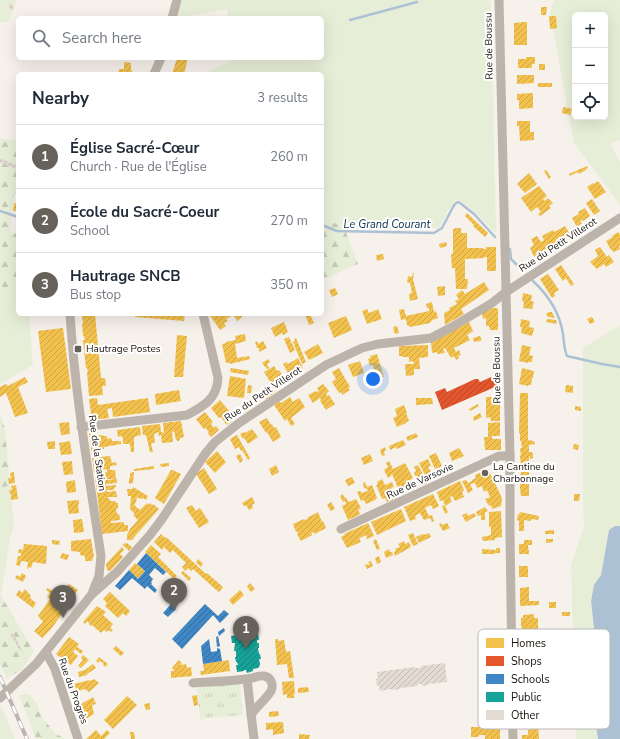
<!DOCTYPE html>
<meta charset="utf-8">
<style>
:root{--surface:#fff;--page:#f2f2f3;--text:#1f2937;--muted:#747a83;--line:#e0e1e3;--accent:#67615c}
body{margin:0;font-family:"Nunito Sans",sans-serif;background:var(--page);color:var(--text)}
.controls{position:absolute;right:12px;top:12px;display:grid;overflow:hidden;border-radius:6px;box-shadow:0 4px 16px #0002}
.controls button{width:36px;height:36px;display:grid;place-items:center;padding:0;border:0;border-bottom:1px solid var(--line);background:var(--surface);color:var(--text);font:20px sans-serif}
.you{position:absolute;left:373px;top:379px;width:14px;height:14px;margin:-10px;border:3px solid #fff;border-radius:50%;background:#1a73e8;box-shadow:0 0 0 6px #1a73e833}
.badge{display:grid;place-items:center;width:26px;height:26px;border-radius:50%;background:var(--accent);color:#fff;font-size:13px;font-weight:700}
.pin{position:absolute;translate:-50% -33px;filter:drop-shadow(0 1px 2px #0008)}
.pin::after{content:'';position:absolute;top:21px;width:14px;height:12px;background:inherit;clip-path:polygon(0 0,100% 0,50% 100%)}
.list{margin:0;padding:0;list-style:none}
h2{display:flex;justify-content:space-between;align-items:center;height:52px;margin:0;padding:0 16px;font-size:17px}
h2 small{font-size:13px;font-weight:400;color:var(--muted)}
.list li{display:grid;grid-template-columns:26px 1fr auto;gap:12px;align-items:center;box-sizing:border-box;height:64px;padding:0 16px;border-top:1px solid var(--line)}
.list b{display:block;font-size:15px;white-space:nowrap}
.list p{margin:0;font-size:13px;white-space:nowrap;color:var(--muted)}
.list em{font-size:13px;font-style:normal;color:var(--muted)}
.icon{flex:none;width:22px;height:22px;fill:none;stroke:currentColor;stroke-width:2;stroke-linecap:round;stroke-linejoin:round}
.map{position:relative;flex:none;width:620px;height:739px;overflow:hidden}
.search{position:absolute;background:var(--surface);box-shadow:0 4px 16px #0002;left:16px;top:16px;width:308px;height:44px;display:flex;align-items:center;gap:10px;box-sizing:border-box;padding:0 14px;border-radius:6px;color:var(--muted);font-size:15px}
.panel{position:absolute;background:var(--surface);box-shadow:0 4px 16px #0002;left:16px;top:72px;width:308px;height:244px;border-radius:6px}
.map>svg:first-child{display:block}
</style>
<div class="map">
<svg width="620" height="739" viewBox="0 0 620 739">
<defs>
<pattern id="forest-firs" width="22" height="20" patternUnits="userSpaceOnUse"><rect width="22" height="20" fill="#e7eed7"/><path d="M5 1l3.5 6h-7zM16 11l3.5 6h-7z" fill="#c6cbb7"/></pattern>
<pattern id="park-tufts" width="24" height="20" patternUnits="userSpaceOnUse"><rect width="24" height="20" fill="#e7eed7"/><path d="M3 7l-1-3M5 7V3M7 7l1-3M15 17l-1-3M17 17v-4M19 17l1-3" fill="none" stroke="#c6cbb7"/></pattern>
<pattern id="homes-hatch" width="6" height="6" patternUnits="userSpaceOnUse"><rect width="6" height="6" fill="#f2c14e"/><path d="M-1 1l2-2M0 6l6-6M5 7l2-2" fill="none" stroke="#cfa543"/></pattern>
<pattern id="shops-hatch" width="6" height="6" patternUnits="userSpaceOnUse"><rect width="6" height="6" fill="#e4572e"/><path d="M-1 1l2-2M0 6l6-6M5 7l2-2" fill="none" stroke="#b84726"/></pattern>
<pattern id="schools-hatch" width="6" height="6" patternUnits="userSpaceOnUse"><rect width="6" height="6" fill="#3f88c5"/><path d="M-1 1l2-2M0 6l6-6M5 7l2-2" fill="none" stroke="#346e9e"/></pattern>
<pattern id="public-hatch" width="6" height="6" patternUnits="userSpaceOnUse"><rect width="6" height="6" fill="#17a398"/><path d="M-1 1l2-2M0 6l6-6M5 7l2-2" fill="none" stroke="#14847a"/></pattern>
<pattern id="building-hatch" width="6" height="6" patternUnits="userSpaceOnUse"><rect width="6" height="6" fill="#e3dad2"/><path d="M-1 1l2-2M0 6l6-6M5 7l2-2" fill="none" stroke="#c2bab3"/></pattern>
</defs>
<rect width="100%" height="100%" fill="#f7f1ec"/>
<g fill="#e7eed7" fill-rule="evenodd">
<path d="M0,0H17L8,22H0Z"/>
<path d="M182,0H487L491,1L496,233L471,209L457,199L451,206L439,228L344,227L322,218V74H206L213,69L233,60V58H322V18H228L227,9L183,17L177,16Z"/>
<path d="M554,0H620V140L611,144L620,163V205L574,143L550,12ZM575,15H605V117H575Z"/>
<path d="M18,290V314H29L33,365L0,384V291Z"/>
<path d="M620,325V526H615L609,530L601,575L594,585L591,601L598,664L600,717L596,725L598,739H576L571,565L584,526L583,504V348Z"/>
<path d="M10,486L14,524L10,539L1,596L0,594V487Z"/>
<path d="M1,705L15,739H0V706Z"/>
</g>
<g fill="url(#forest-firs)">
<path d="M0,138L18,141V189L14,195L10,232L18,234V290L0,291Z"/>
<path d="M322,218L344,227L358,264L322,280Z"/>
<path d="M0,413L5,429L10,486L0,487Z"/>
<path d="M0,594L34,651L22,669L7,679L0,664Z"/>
<path d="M29,694L36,702L41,716L55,733L65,739H36L19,695Z"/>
</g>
<path fill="url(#park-tufts)" d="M240,683L243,715L200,719L197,687Z"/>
<path fill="#adc1d5" d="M615,526H620V739H598L596,725L600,717L598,664L591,601L594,585L601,575L609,530Z"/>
<g fill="url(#homes-hatch)">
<path d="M541,7H547L546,15H541Z"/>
<path d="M549,16H556L557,28L550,29Z"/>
<path d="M525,22H527V45H514V23Z"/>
<path d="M526,57H535V64H532V68H518V59H526Z"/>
<path d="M177,58H188L184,74H172Z"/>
<path d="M124,62L131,63V70H132V74H118L119,69H124Z"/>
<rect x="539" y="64" width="6" height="6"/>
<path d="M517,75H534V83L517,84Z"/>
<rect x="538" y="83" width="14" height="4"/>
<path d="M533,93V108L519,109V100H517V94Z"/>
<path d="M564,107L572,109L570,115L562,113L563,108Z"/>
<path d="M517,121H530V132H534V140L520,141L519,126H517Z"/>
<path d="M587,166L588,168L586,169V170L579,174L578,172L570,176L569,174Z"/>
<path d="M546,170L551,177L549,179L544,171Z"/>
<path d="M529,173L537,184L525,193L517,184Z"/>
<path d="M598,181L606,192L595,199L587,187L593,183L594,184Z"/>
<path d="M539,186L547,196L543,199L544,201L548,198L553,203L549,206L551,208L540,216L538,214L541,212L537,207L531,212L521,198Z"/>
<path d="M592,199L600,211L594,215L586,203Z"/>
<path d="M14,203L18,204L17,211H13Z"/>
<path d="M585,208L590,216L583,221L582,220L580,221L582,223L577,227L572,218L579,214L578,212Z"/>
<path d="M467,213L488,233L485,237L473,226L474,225L465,216Z"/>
<path d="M565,226L571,236L534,257L530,248L534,245L531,239L537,236L541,242L544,240L542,236L553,230L554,232Z"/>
<path d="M455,228H461V233H467V248H483V249H486V247H496V271H487V257H484V258L465,259V279H468L467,289H456L455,268H452L451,254H453V229H455Z"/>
<path d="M618,232L620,235V245L619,246L620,249L614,252L612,250H611L606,241L613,237L612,236Z"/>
<path d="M446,242L447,246L440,248L439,244Z"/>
<path d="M600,247L607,257L609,255L614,262L606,267L604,264L597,269L590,262L598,256L595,250Z"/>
<path d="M383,254L384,259L377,261L376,255Z"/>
<path d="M561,265L574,284L571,286L566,278L563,281L555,269Z"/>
<path d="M413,272L414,273L413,279L418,299L410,301L409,294L412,293L410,283L407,282L408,276L412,277Z"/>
<path d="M548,274L559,290L554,293L555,296L552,298L540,279Z"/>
<path d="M484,282L489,290L461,309L464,314L445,325L444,313L450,310L449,308L457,304L455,301L459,299L456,295L462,290L465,294Z"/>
<path d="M445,286V295L438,296L437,287Z"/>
<path d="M335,288L338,294L332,297L329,290Z"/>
<path d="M523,293L532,295L531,301L534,302L532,309L523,308L524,302L522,301Z"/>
<path d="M432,302L434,312L436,311L438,318L432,320L430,323L410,327L407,325L406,319L401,320L399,310L404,309L406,316L429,311V308H427L426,304Z"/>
<path d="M489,308H497L498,309V330H490L489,326H486V318L483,319L482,313Z"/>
<path d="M367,309L369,313L378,309L382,319L367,324L362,311Z"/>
<path d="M549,312H552L555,318L549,317H548L546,314Z"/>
<path d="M95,314L101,378H105L106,386H102L103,395L89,396L87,372L88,371L87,368H86L83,340H85L84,336H83L82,324H83L82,316Z"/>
<path d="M135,314H185L184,321L135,317Z"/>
<path d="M209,314H229L231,316L226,319L228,321L224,323L226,326L220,330Z"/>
<path d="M233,314H241L242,317L237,321Z"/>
<path d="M305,314H310L314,323L309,325Z"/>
<path d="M346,316L352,330L334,338L328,323Z"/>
<path d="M592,317L595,322L590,324L587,319Z"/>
<path d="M521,319L530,321L529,327L534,328L532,336L521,333L522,327H520Z"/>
<path d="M547,319L556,320L557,324L546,322Z"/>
<path d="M284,322L288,332L285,333L286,334L283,335L282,333L275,337L271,328Z"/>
<path d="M469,322L473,331L467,335L470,340L454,348L456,352L459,350L461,355L458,356L459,358L456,360L454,356L451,358L445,348L443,349L445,353L437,354V352L432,353L431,342Z"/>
<path d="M397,326L399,333L395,334L393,327Z"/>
<path d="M63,328L71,389L46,392L38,331Z"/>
<path d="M245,334L246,341L235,344L237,358L249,356L250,359L230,364V363H226L222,344L226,343V342L236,340L235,336Z"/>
<path d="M177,335L187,336L183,377H174Z"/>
<path d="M480,336L482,340L477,342V341L474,342L473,338Z"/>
<path d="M289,337L295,350L290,353L284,339Z"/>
<path d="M296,338L306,362L302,364L293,342L295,341L294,339Z"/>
<path d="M257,341L258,344L263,341L267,348L259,352V348H257L255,342Z"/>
<path d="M318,344L323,353L309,360L304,352Z"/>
<path d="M428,345V357L419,358L420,369H414V375L406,376L405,364H414L413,361L409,362V357H402V356H399V346Z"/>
<path d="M522,345L531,347L529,355L533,356L532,362H528V363L519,361Z"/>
<path d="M377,354L384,377L376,379L373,365L370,366L368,359L371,358L370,356Z"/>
<path d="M298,358L303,368L300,371L299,369L289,375L283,364L287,362L288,364Z"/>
<path d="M268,359L270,362L267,364L269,368L267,369L262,363Z"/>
<path d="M360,361L364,373L353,377L348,365L356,362V363Z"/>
<path d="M274,366L277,371L279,370L284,378L272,385L264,372Z"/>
<path d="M231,368L249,371L248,375L230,372Z"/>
<path d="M339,368L350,387L348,388L350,390L342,395L341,392L339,393L332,382L336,379L332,372Z"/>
<path d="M522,368L534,371L533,378H532L531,385H529L528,386L519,384Z"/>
<path d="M230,376L246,379L244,398L227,396Z"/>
<path d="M25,377L28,382L18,387L28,413L15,417L6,393L0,397V387L6,384L8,386Z"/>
<path d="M323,384L329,391L326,394L327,396L329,395L335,404L326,410L320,401L321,400L320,398L313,403L308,395L316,391L317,392L319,391L317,388Z"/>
<path d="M248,385L252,386L251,393H247Z"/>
<path d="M271,385L275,392L266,399L262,392Z"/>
<path d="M566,385L573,386V393L565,392Z"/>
<path d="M179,390L181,401L156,405L155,394Z"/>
<path d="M520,393H528V440L534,441L535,444L529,445V452H531L533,453V458L530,459L529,455V496H521L520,488L521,468L520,456L521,455L520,448H522L521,441H520V434L519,433Z"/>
<path d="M290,397L293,402L299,398L305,407L291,418L295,424L291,426L287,419L285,421L274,405L279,401L281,403Z"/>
<path d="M486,397H500V421H491L490,417L486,418Z"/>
<path d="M97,398L98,405L148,398L150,412L113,417L112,408L107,409L109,418L92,420L89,399Z"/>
<path d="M416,398H432L433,404L416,405Z"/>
<path d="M220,400L229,411L227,413L230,417L224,421L221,417L219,418L218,417L211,408Z"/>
<path d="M243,404L250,409L246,412L241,408Z"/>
<path d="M478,404L479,406L470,411L469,409Z"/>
<path d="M404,405L407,413H406L409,421L406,422V423L397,427L393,418L397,416L395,409Z"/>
<path d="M575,406L581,407V411L575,410Z"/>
<path d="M205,412L213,422L211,424L214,428L216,426L219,430L211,437L208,434L209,433L206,428L204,429L203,428L196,419Z"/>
<path d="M480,413L482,417L474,421L473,417Z"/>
<path d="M230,417L233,420L227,425L224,422Z"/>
<path d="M267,418L271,425L272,424L274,428L276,427L281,437L273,442L267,432L266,433L259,422Z"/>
<path d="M181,421L184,437L180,438L179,441H177V440H176L174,431L172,432L173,442L162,443L161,435L159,436L158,432H157V433L154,434L155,443H151L153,452H150L146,435H143L142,426L160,424L161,432L164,433L163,423Z"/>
<path d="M69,422L70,434L61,435L59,423Z"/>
<path d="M500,422V436H492V439H501V450H485L484,437H488V423Z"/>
<path d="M140,427L141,435L134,437V452H131L130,444H123V438H122V436L118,437L117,430Z"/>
<path d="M252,429L258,437L248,444L244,438L243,439L240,434L244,432L245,433Z"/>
<path d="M89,433H95L96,436L103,435V436H107V439L111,438L112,441H121V444L104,447V449H101V454L92,455Z"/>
<path d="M416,433L418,437L408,441L406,437Z"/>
<path d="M237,435L250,458L248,460L242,450L241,451L239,447L235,449L230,439Z"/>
<path d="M403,440L406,445L397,449L396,447L390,450L389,446Z"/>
<path d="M55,441V449H48L47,442Z"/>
<path d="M70,441L72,454L61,455L59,443Z"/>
<path d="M574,444L579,445L578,450L573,449Z"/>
<path d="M385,447L386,450L384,452L385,455L382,456L380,450Z"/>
<path d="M459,448L464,456L452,461L449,453Z"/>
<path d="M217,451L226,462L215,473L205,462Z"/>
<path d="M436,453L442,466L435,469L429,456Z"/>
<path d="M240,454L243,460L240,463L236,456Z"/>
<path d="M370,454L373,461L364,465L361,458Z"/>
<path d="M110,456L112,463L116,462L117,465L110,466V470H115L116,479H105L106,480L117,479V483L106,484V486L116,485V487L114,488V490H107V492L116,491L117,497H108V499H110V501H115L116,503H118V508L116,509L117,514H119L120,520L111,521V523L124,522V525H128V531L102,534L95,476L104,475V473L107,472V469L103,470V471L94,473L92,458Z"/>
<path d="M428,459L431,466L428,467L433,475L429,477L431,481L423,485L420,480L418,482L414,473L416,471L414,467L418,465L423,474L424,473L419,463Z"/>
<path d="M72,461L73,474L64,475L62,462Z"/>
<path d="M389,461L393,469L405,463L413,478L410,480L411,483L399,490L392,474L391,475V476L388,478L384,470L388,467L386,463Z"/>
<path d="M169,463V466L161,467L160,464Z"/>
<path d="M276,465L279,472L272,476L269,469Z"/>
<path d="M154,466V469L134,471V469Z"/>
<path d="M204,468L217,489L209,494L196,474Z"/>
<path d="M488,469L502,498L501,506L492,509L491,505L489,506L485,499L490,497L487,490L484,492L482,486L477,488L475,483L470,484L473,490L468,493L462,481L466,480L468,483L472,481V480L476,478L475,475Z"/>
<path d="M171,470H173L181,474L164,504L155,498Z"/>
<path d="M14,472L15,483L9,484L8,478H11L10,473Z"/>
<path d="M134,472L133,483L129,484V478H130V473Z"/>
<path d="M352,477L355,483L348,486L345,480Z"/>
<path d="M382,479L385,485L392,482L394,487L391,488L396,498L387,502L385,498L382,499L377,487L376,485L378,484L377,482Z"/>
<path d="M75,480L76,492L67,493L66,482Z"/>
<path d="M460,481L464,490L462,492L464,497L455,501L452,496L450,497L452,502L449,503V504L445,506L448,512L445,514L442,506L445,505L443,500L440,501L437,492Z"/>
<path d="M365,482L367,487L372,485L377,498L375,500L366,504L364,500L361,501L357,492L360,491L362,493L368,491L366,488L365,489L363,485V483Z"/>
<path d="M16,485L18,499L11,500V493L10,494L9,490H12L11,486Z"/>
<path d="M133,487L148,496L146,500L143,498L142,499L140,498V499L137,497L136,502L134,505L140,510L147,503L149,505L150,503L152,505L153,504L159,509L136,535L132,540H127V535L130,529L138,520L133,515L135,514L130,509L131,496H128L127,489H132Z"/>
<path d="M343,494L344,497H345L349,502L356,499L361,508L358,510L360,514L359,515L348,520L342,506L346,504L345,501L343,502L340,496Z"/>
<path d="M433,494L439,506L433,509L431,505L425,508L429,516L432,515L434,521L432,522L430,518L424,520L420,513L415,516L416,519L410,521L404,507Z"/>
<path d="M574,494H580L579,501H574Z"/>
<path d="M252,497L255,503L252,505L253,508L249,510L246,505L244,506L242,503Z"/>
<path d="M79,500V504H78L79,513L69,514L67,501Z"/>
<path d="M331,502L335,509L331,511L327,505Z"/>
<path d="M192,505L196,511L200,508L209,522L199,528L186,508Z"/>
<path d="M485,507L488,511L485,512V520H481V515L478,516L476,512Z"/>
<path d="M401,509L406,521L377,535L371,522Z"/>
<path d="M501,511L502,537L495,538V540L483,541L482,537L491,535V527H489V512Z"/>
<path d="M318,512L322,522L323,521L326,528L315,534L314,532L312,533H311L312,535L301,541L297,534L298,533L297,531L296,532L293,524L304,519L305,520L308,519L307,518Z"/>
<path d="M520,512L539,516L538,520L531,519V521L524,520V531H519V521L517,520L518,514L519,515Z"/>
<path d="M467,513L468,516L474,513L476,516L466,522L462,515Z"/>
<path d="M82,519L84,532L74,533L73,520Z"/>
<path d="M368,523L374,536L367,539L366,535L360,538H359L361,542L347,548L341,537L345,535L344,534Z"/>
<path d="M441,523L442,525L447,523L450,528L443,531L439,524Z"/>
<path d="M554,530V534H545V531Z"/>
<path d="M413,533L418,544L413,546L408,535Z"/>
<path d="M429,533L431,537L419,543L416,537L423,534L424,535Z"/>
<path d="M161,534L165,538L166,537L205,573L207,574V573L223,587L219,592L214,588L193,569L191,571L188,568L185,571L182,567L186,563L173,550L170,553L164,547L162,550L154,542Z"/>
<path d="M91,539L94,557H93L92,561H85V556L80,555V552L71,551V541Z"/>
<path d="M376,539L380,549L377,550L373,541Z"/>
<path d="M546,539H553V542L546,543Z"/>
<path d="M52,540L60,541L59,545L52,544Z"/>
<path d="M524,540H532V545H528L529,554H519V544H524Z"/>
<path d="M404,541L405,544L409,542L411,547L395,556L394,552L396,551L395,549L400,547L398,544Z"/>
<path d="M127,543L132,547L129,551L122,544Z"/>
<path d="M24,544L47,546L46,564L33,562L31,568L29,567L27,570L28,562L21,561L20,566L16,565L18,556H21V553H18L19,549L23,550Z"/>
<path d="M151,545L161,554L158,557L177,576L174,579L145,552Z"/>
<path d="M122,547L124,550L120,554L123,557L110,571L107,570L106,564Z"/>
<path d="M496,548H500V553H495V554H482V549L496,550Z"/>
<path d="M389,549L390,552H392L393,555L386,558L384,552Z"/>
<path d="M62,553L69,555L67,560L60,558Z"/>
<path d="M379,556L381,562L377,564L375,558Z"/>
<path d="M198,559L203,564L201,567L196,562Z"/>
<path d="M371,561L373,566L367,569L365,565L367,564L368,565L370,564L368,562Z"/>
<path d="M135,563L145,571L138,579L129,570Z"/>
<rect x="519" y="566" width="9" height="11"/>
<path d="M183,571L191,578L189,581L181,573Z"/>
<path d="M22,573L26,576L23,582L15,578L17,575L20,577Z"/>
<path d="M250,583L255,589L251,592L247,587Z"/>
<path d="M69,584L78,590L75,594H76L51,629L42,638L34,631L43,622L38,616L50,599L47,597L50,593L46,590L48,588L55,593L59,591L62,592Z"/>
<path d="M529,587V601H539V605L520,606V588Z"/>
<path d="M25,589L31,596L30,598L36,603L33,608L16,595L19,590L22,593Z"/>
<path d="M240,590L244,595L233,605L229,600Z"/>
<path d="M110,592L130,611L126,616L123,613L118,618L105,606L107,603L103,599Z"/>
<rect x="549" y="602" width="7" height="6"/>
<path d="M97,606L106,612L103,615L113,624L110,628L113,630L111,632L108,630L107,632L104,630L101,633L92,625L91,626L89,625L90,624L87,621L85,624L83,622Z"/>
<rect x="562" y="612" width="8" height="4"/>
<path d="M534,614V618H538V632H522V627H521V618H523V615Z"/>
<path d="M69,637L79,644L77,647L83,651L81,654L75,649L73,652L78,656L71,665L56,654Z"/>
<path d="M275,639H278V641L284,640L286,652L290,651L294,678H289L287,664L277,665Z"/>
<path d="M116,646L124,653L121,656L113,649Z"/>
<path d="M83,655L89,660L81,668L78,666L83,660L81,658Z"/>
<path d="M99,657L108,664L105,667L103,665L104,664L100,661L98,663L96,661Z"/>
<path d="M179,660L182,663L180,665L186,664L187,668L191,667L192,676L171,678V671H175L172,668Z"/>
<path d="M229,660L230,671L201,675L200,671H204L203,664Z"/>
<path d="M93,664L96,668L87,674V675L79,677L78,672L85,670Z"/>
<path d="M73,679L74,684L90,680V681L94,679L99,683L89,692L85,689L72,693L69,681Z"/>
<path d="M294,681L295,694H294V698H287V694L283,695L282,682Z"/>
<path d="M308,687L309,692L298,693V688Z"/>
<path d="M197,695L198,705L194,706L192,696Z"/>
<path d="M127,696L137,705L113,729L104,720Z"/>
<path d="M93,697L96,704L92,705L94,714L80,723L76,707Z"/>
<path d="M150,703V709L146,710L144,704Z"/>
<path d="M278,711L279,716L269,717V712Z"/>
<path d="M283,722L284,733L273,735V729L266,730V723Z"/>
<path d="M538,722L539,739H522V735H528V730H530L529,723Z"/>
<path d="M471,727H500V739H485V735H479L478,737H471Z"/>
<path d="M96,730L101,736L107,730L110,733L104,739H86Z"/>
<path d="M130,732H134L135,739H131Z"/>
<path d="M299,734L310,735L309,739H299Z"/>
</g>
<path fill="url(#shops-hatch)" d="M491,377H495L497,380L498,384L495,387L442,410L435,392L445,388L447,392L475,379H478L480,382Z"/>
<g fill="url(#schools-hatch)">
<path d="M146,553L166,572L163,575L155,568L149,575L153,579L151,582L152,584H151L157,590L155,593L147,586L145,589L132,578L120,590L115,586L129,570L138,579L145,571L137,564Z"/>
<path d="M171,604L176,609L168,617L163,613Z"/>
<path d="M205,604L218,616L224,610L229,614L220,623L213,615L182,649L172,639Z"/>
<path d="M224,628L225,631L219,636L218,632Z"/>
<path d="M218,636L220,646L217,647L216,637Z"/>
<path d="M209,639L211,652L217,651V648L220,649L222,661L203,664L201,646Z"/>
</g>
<path fill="url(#public-hatch)" d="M244,628L249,630L251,634L258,633L259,640H257V643H259V648H258L259,654H260L261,659H259L260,664L259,667L258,668L253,669V671L247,673L246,670H244V671L237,672L236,665H238L237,662H236L235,657H236V651H234L235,643H232L231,636L238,635L240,631Z"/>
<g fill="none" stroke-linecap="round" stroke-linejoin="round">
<g stroke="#adc1d5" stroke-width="2.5">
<path d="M350,20L417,2"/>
<path d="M0,211L18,217"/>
<path d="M322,225L337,231L434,233L442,228L453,207L455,204L458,202L460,203L474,214L495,237"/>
<path d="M510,249L511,259L523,271"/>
<path d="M533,281C548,295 560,314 563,334C564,342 564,349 567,356L602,364L620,367"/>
</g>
</g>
<g fill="url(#building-hatch)">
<path d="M10,3L15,8L12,11L8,6Z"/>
<path d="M0,158L18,166V170L0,162Z"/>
<path d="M13,633L22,650L20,651L10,634Z"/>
<path d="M445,663L447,682L428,684V685L422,686V684H418V686L400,688V689L392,690V689L380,691L379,686H377L376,679H378L377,672L415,667L416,668H421V666Z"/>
</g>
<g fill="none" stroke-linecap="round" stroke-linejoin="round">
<g stroke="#bcb3ab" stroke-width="9">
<path d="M499,0L510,456V534L513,739"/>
<path d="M172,18L177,0"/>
<path d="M154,74L161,58"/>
<path d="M70,314C75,395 89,475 101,556L99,576L93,591"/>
<path d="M81,427L187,415C204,406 217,399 218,378L203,314"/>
<path d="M341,529L499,456H510"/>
<path d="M46,652L55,669L78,739"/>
<path d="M247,679L254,739"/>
<path d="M193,683C210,682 228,681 246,679C252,679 259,675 264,676C271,677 274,685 271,691C268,697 256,707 251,715"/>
<path d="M0,698L36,664L92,594L117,572L150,535L162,519L205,454L215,442L239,423L326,365L362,348L378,344L431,338L452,327L492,303L506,292L620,218"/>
</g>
<defs>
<path id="rail" d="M0,677L27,739"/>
</defs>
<use href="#rail" stroke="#bcb5af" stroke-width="4"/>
<use href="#rail" stroke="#fff" stroke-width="2.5" stroke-dasharray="8" stroke-linecap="butt"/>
</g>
<g fill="#67615c" stroke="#fff" stroke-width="1.5">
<rect x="74" y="345" width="8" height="8" rx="2"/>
<circle cx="485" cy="473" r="4"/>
</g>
<g text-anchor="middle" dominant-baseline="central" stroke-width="4" stroke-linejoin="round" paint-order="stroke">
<g font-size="10" fill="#1a140e" stroke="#fff">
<text transform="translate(489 46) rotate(-91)">Rue de Boussu</text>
<text transform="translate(558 245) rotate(-33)">Rue du Petit Villerot</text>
<text transform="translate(497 370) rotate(-91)">Rue de Boussu</text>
<text transform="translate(263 394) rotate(-34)">Rue du Petit Villerot</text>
<text transform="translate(97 453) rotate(82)">Rue de la Station</text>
<text transform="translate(420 481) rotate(-25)">Rue de Varsovie</text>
<text transform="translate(73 691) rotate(70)">Rue du Progrès</text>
</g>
<g font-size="10" fill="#1a140e" stroke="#fff" text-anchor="start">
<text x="86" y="349">Hautrage Postes</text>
<text x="493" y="467">La Cantine du<tspan x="493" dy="12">Charbonnage</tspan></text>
</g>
<g font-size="11" font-style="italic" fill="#072d4b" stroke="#fff">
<text x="387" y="224">Le Grand Courant</text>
</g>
</g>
<rect x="478" y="629" width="132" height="100" rx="6" fill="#fff" stroke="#bab8b7" stroke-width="1"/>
<rect x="486" y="638" width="18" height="10" fill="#f2c14e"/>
<rect x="486" y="656" width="18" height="10" fill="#e4572e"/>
<rect x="486" y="674" width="18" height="10" fill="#3f88c5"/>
<rect x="486" y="692" width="18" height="10" fill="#17a398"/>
<rect x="486" y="710" width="18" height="10" fill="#e3dad2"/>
<g font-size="11" fill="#1a140e">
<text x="511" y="647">Homes</text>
<text x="511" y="665">Shops</text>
<text x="511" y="683">Schools</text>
<text x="511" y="701">Public</text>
<text x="511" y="719">Other</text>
</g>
</svg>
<div class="controls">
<button>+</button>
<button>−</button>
<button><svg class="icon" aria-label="locate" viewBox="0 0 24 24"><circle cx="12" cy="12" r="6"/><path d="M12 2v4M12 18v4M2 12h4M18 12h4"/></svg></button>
</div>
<div class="you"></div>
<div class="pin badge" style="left:246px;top:649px">1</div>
<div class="pin badge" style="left:174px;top:611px">2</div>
<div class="pin badge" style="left:63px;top:618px">3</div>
<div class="search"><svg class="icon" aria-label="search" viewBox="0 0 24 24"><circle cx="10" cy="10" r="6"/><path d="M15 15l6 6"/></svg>Search here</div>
<section class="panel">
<h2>Nearby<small>3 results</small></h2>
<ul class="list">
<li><span class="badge">1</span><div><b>Église Sacré-Cœur</b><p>Church · Rue de l'Église</p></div><em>260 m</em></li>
<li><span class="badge">2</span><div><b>École du Sacré-Coeur</b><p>School</p></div><em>270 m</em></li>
<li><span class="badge">3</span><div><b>Hautrage SNCB</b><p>Bus stop</p></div><em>350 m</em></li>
</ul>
</section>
</div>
